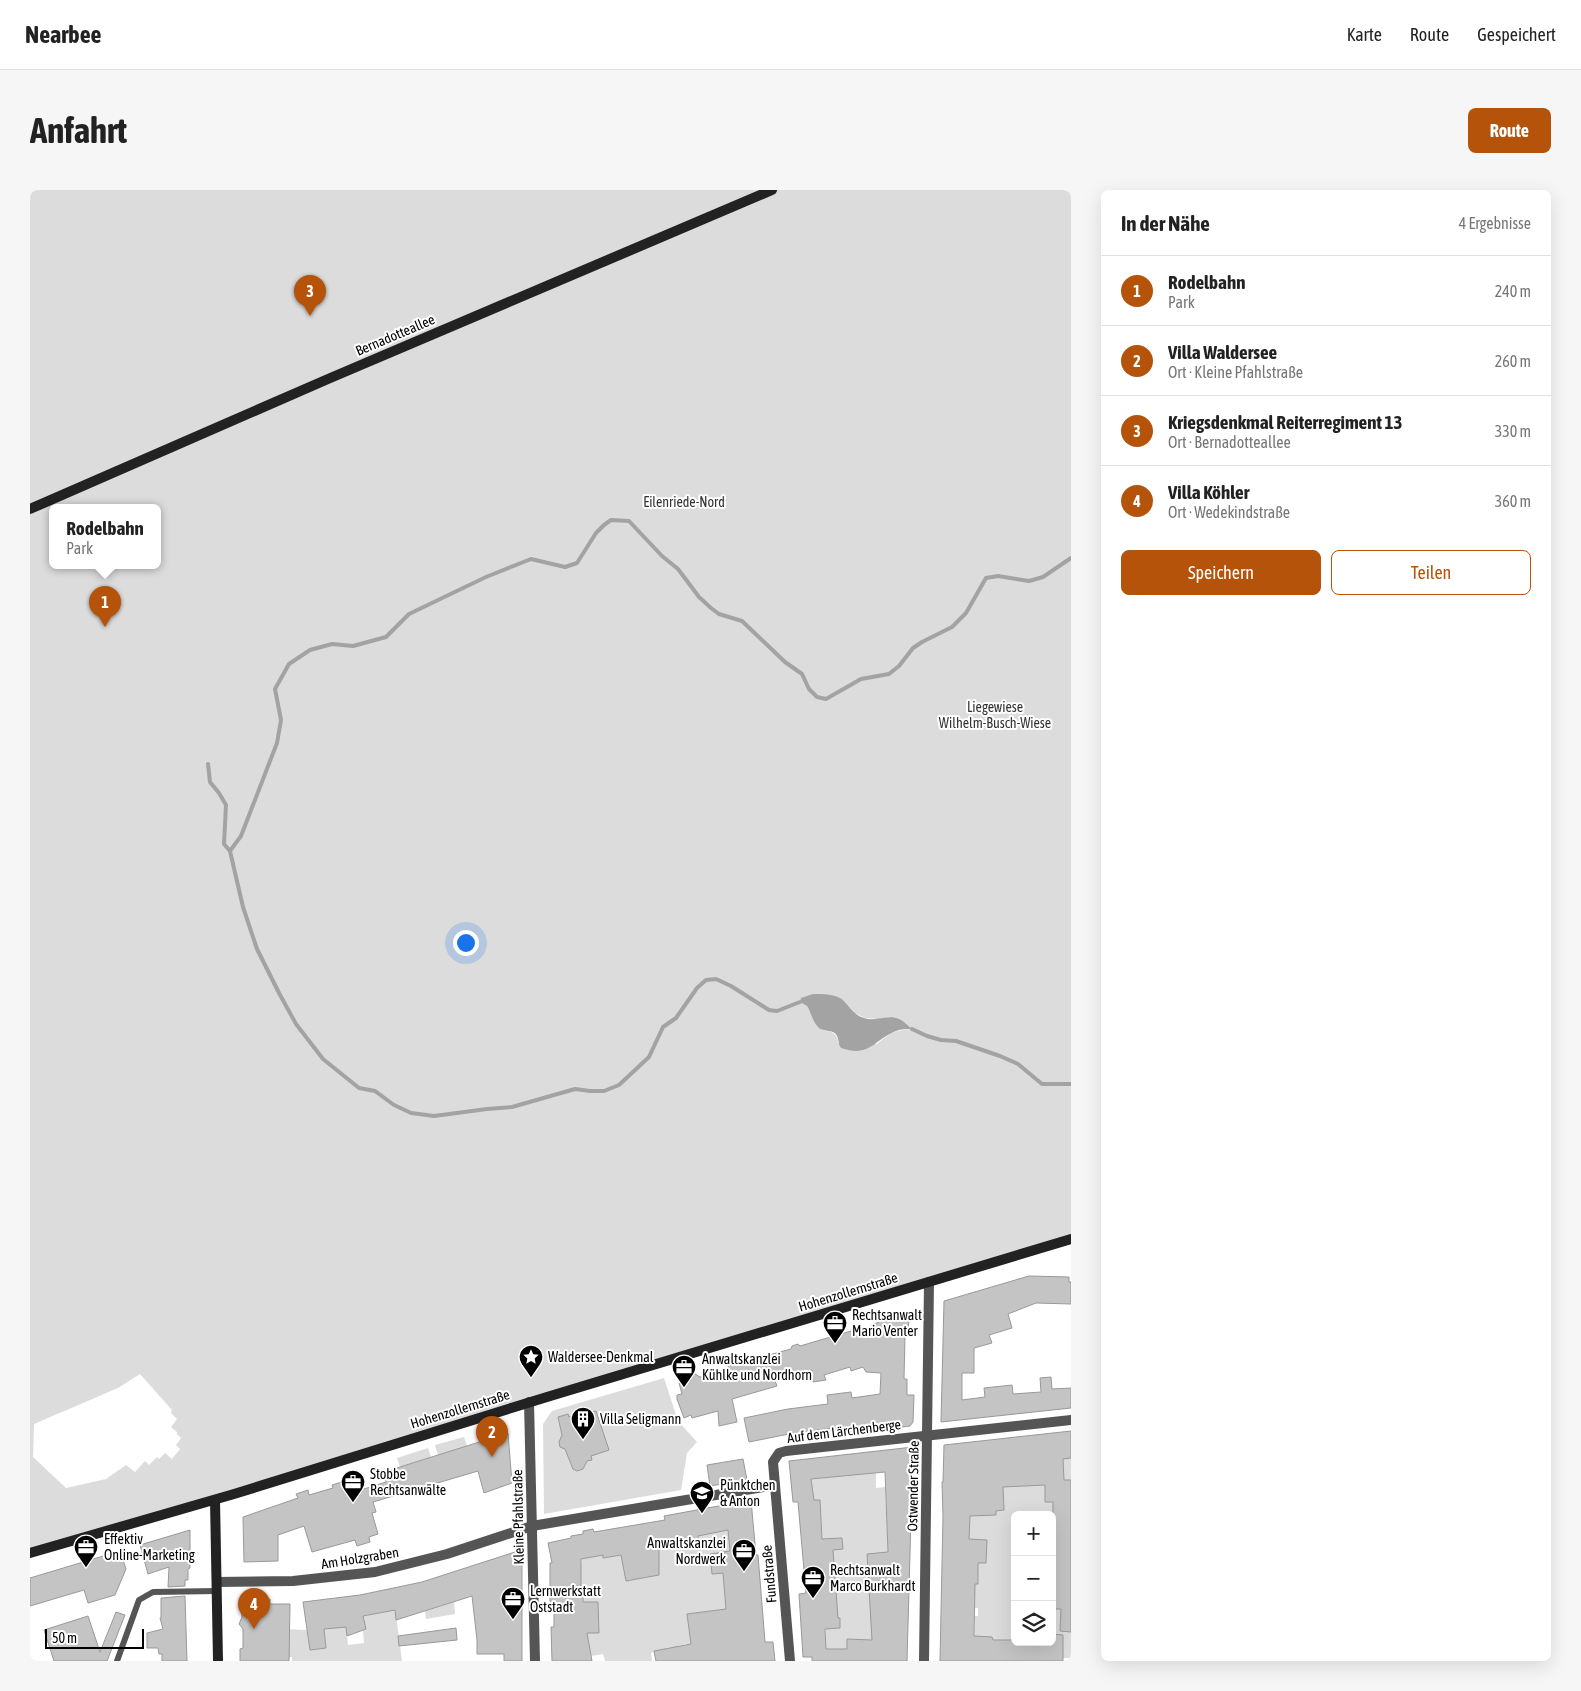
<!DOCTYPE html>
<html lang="de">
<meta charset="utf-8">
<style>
:root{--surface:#fff;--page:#f6f6f6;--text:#222;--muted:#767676;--line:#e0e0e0;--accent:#b45309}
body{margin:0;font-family:"Asap Condensed",sans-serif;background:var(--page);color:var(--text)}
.controls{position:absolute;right:15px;bottom:15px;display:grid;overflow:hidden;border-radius:8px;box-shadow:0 5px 20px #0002}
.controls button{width:45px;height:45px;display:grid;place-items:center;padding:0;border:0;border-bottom:1px solid var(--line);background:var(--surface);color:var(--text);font:25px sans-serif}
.scale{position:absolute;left:15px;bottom:12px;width:99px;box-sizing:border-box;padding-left:5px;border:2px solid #000;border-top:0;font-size:14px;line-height:18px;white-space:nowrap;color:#000;-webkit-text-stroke:4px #fff;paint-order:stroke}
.you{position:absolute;left:435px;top:752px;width:18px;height:18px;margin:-12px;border:4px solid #fff;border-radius:50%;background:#1a73e8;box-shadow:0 0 0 8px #1a73e833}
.badge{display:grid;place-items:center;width:32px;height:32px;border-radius:50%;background:var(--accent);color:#fff;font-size:16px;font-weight:700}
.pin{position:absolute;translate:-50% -41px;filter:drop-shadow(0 1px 2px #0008)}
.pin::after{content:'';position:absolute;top:26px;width:18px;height:15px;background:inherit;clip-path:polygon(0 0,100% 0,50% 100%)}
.popup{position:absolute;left:19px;top:314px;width:112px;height:65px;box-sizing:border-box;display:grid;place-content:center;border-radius:8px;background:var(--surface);filter:drop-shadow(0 1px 4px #0005);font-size:16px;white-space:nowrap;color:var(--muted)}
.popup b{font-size:19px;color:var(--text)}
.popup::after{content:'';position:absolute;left:50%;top:100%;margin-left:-10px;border:10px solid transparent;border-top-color:var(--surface)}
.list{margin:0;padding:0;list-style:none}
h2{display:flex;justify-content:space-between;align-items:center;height:65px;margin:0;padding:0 20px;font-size:21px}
h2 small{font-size:16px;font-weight:400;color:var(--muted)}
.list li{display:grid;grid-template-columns:32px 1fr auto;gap:15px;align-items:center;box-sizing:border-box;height:70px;padding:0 20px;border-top:1px solid var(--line)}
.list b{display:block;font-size:19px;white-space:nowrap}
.list p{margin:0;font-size:16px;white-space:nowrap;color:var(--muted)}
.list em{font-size:16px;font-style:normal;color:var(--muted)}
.actions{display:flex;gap:10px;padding:15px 20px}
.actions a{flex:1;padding:11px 0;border:1px solid var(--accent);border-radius:8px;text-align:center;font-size:18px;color:var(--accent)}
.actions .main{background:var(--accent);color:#fff}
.icon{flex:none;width:28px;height:28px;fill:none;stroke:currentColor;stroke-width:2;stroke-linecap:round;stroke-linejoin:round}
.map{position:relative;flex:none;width:1041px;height:1471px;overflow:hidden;border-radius:8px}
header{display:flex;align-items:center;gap:30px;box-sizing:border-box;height:70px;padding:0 25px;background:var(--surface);border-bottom:1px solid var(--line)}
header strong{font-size:24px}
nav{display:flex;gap:28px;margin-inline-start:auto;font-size:18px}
.intro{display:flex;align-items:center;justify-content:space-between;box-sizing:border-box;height:120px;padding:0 30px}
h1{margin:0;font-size:35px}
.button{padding:12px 22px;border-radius:8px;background:var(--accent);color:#fff;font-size:18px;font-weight:700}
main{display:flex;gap:30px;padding:0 30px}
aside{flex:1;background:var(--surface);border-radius:8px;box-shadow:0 5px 20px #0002}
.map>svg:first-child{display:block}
</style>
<header>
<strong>Nearbee</strong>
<nav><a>Karte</a><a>Route</a><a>Gespeichert</a></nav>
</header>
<div class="intro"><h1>Anfahrt</h1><a class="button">Route</a></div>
<main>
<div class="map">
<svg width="1041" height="1471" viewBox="0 0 1041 1471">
<rect width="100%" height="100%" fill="#fff"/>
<g fill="#dcdcdc" fill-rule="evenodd">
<path d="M0,0H1041V1049L0,1363ZM22,318H128V376H22ZM813,810L825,823L835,828L849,829L860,827L881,839C864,841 861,842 847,854L808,853C808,843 801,841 792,840L777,816ZM110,1184L142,1220L141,1223L147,1229L141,1237L147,1242V1244L151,1248L146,1255L150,1259L142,1269L135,1263L129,1269L127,1267L119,1275L115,1271L105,1282L96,1275L76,1289L36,1298L3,1267L4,1234L88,1198Z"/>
<path d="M634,1188L648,1231L667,1252L657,1263L651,1300L514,1324L513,1234L522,1221Z"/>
<path d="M434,1247L437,1256L408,1265L405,1255Z"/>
<path d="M398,1258L401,1267L370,1277L367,1268Z"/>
<path d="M1041,1264V1290L1015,1294V1312H1028L1039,1349H1022V1325H985L984,1458L978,1450H963L962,1447H955L944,1450L945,1432L932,1431L939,1426H948V1418H945V1408L941,1407L944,1394L948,1393V1376L943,1373H956L957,1350L928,1349L929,1344H939L940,1326L974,1320L973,1305L970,1298L1032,1265Z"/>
<path d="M846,1282V1298L855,1297L858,1362L837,1364L838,1389H861L843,1450L818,1449L817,1459H796V1439L810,1438V1428H807L794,1361L813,1359L812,1348L792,1349L790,1310H784L781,1289Z"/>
<path d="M704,1335L700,1361L681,1366L682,1384L702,1379L694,1399L696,1419L657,1424L662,1457L657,1458L656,1454L648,1456V1457L636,1458V1460L624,1461V1462L621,1463L622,1471H575L573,1464L561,1466L555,1443H569L568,1412H554C549,1403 549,1395 549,1385L551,1384V1379L546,1373L552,1372L551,1369L573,1365L574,1368L592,1365L595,1374L593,1377L596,1391L629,1385V1354L660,1348V1357H670L669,1351L667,1348L669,1346Z"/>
<path d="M424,1412L425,1424L396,1429L395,1421Z"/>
<path d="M1022,1419H1036L1032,1432H1030V1440L1032,1441L1041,1442V1468H1033L1022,1444Z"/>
<path d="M364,1420L366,1425L372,1471H262V1467H259V1458L254,1439L277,1440L280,1460L296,1457L294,1439L316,1436L318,1455L334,1453L333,1440L336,1439L333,1426Z"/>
</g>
<path fill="#a3a3a3" d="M783,804C792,804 806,804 813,810C820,817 824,825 834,828C846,832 858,824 869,829C874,831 878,836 882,839C877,839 871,839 866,841C843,850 840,868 811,858C808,854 809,850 807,846C804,839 794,842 789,838C783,833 781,822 777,816L770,812L771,808Z"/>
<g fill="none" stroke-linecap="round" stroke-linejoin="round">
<g stroke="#a3a3a3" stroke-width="4">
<path d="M178,574L180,592L189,603L196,615L194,654L200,661"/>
<path d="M770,812L747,821L739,820L701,796L686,789L676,790L667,798L646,828L633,837L619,867L589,895L574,901H560L545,899L482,917L457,919L404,926L381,923L364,915L345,901L329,898L293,869L266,834L249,803L227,759L213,717L200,661L211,646L247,553L251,530L245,499L259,474L280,460L302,454L323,456L356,447L379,424L456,387L501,369L535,377L547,373L566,343L574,335L581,330L599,331L632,366L648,379L669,407L681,418L689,424L712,431L755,472L772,484L779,499L787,507L796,509L831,489L859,484L869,476L883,458L892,452L922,437L936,423L956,388L968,386L999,391L1013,387L1041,368"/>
<path d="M882,839L897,846L911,850L926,851L970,866L988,874L1012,894H1041"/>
</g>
</g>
<g fill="#c4c4c4" stroke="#999" fill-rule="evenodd">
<path d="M999,1086L1039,1087V1092H1041V1114L1006,1113L978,1124L982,1138L959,1145L962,1153L944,1158V1183H932V1210L955,1207L954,1198L982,1195L983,1204L1011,1202L1010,1188L1021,1187L1022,1199L1041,1198V1218L911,1232L914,1111Z"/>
<path d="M872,1121L879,1127L878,1146H875L874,1189H877V1205H884L883,1232L880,1236L826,1243V1241L822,1242L821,1238L804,1240V1238L764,1243L719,1252L714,1228L758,1219L798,1214L797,1205L821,1202L822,1208L850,1204L851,1183L836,1182L833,1177L821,1181L820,1177L794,1185L796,1190L783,1192L782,1180L769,1183L745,1191L747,1196L702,1209L707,1232L689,1236L688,1221L662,1228L661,1225L654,1228L647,1209V1205L652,1204L649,1193L657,1191L662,1182L670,1187L699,1178L698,1176L761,1159L762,1156L768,1154L770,1156L821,1141L823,1147L842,1140L841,1135L852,1131L851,1127Z"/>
<path d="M560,1220V1222L566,1221L579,1260L561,1266L562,1270L557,1271L553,1279L547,1281L543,1279L535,1259L530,1257L529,1252L532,1245L528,1227L538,1224L539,1227Z"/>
<path d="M1041,1241V1268L1033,1269L1034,1290H1041V1442L1030,1441L1031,1419H1022L1023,1312H1015V1295L973,1297L974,1320L966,1321V1325L940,1326L939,1349L957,1350L956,1373H948V1394H945L944,1446L962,1447L963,1450H985V1452H1022V1444L1033,1445V1471H910L913,1326L912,1292H913L914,1255Z"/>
<path d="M478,1243L482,1293L454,1303L448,1281L343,1312L346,1322L342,1323L348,1344L339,1347L340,1352L327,1356L325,1350L282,1362L274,1336L248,1345V1371L214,1372L213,1327L268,1308L266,1304L278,1300L279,1305L303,1298L302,1295L322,1289L323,1294L332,1291L334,1299L356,1292L354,1282Z"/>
<path d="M883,1257L877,1471H782V1467H773L769,1404L776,1403L768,1312H763L759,1271ZM855,1282L858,1362L837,1364L842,1450L817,1449V1459H796L795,1439L810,1438V1428H808L803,1360L813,1359L812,1348L792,1349L790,1310H784L781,1289Z"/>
<path d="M713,1269L717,1290L680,1296L677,1275Z"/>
<path d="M721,1310L726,1365H728L735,1452H743L745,1471H626L624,1461L661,1454L657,1424L696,1419L693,1383L682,1384L680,1364L700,1361L698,1340L668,1346L669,1353L629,1354V1385L596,1391L591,1365L573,1368V1365L551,1369V1400H553V1412H568L569,1443H557L562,1471H522L521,1437H524V1416H520V1373H522L518,1353L541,1348V1346L553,1344V1341L563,1339L564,1342L635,1330L634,1326Z"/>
<path d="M160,1340V1378L158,1379V1390H155V1396L138,1397L139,1377L118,1384L110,1355Z"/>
<path d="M90,1361L96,1379L85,1405L58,1413L54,1400L0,1416V1388Z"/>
<path d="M485,1362H490L492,1366V1471H474V1464H447V1450L442,1406L366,1430L365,1420L333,1426L336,1439L317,1446L316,1437L294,1439L296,1458L280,1460L273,1412L330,1405L392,1392Z"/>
<path d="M155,1406L157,1471H132V1464H129L128,1458H117V1443L133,1439L130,1428H131V1408Z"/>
<path d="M230,1408V1410L240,1409V1414H260L259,1471H210V1459L213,1458V1439L209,1434L212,1427L211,1416L214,1409Z"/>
<path d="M86,1422L95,1425L77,1471H24L14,1440L58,1426L70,1462Z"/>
<path d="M426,1438L427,1450L369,1456L368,1446Z"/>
</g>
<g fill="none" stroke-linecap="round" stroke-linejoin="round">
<path stroke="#555" stroke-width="6" d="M87,1471L109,1410L123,1402L187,1401"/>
<g stroke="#555" stroke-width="10">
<path d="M499,1212L505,1471"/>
<path d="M187,1392L263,1391L345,1382L417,1364L502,1336L745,1295"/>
<path d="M760,1471L743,1272L749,1263L756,1261L1041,1230"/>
<path d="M894,1471L899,1092"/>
</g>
<g stroke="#222" stroke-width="10">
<path d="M0,319L298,189L742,0"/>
<path d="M185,1310L188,1471"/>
<path d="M0,1363L204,1304L517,1207L1041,1049"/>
</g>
</g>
<defs>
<symbol id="office-pin" viewBox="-11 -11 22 30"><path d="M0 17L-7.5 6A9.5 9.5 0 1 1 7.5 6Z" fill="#000" stroke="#fff"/><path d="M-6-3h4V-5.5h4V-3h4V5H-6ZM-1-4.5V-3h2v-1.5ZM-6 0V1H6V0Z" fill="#fff"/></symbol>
<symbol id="sight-pin" viewBox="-11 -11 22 30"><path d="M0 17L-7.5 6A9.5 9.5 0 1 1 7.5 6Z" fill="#000" stroke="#fff"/><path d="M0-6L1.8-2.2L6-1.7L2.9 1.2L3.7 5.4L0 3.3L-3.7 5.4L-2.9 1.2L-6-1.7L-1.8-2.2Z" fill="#fff"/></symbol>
<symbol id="building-pin" viewBox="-11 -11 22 30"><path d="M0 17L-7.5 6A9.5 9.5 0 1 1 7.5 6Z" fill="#000" stroke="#fff"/><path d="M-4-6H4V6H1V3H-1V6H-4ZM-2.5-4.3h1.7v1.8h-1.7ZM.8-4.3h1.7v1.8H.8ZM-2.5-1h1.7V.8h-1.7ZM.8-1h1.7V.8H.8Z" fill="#fff"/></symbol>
<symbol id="school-pin" viewBox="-11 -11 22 30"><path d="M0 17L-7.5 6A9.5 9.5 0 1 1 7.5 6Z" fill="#000" stroke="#fff"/><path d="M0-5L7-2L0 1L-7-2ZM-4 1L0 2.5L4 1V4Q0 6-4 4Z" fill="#fff"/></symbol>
</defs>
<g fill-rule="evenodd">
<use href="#office-pin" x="791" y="1119" width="28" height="38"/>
<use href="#sight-pin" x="487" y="1153" width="28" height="38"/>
<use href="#office-pin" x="640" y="1163" width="28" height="38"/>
<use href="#building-pin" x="539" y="1215" width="28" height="38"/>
<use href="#office-pin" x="309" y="1278" width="28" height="38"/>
<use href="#school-pin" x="658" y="1289" width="28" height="38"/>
<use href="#office-pin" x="42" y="1343" width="28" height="38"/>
<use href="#office-pin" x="700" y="1347" width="28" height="38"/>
<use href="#office-pin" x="769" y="1374" width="28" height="38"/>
<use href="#office-pin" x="469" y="1395" width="28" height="38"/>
</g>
<g text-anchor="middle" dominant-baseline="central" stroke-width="4" stroke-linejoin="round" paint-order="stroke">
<g font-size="14" fill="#000" stroke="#fff">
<text transform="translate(365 145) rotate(-23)">Bernadotteallee</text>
<text transform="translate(818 1102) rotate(-17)">Hohenzollernstraße</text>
<text transform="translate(430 1219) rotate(-17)">Hohenzollernstraße</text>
<text transform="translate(814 1241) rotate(-7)">Auf dem Lärchenberge</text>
<text transform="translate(883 1296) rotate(-89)">Ostwender Straße</text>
<text transform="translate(488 1327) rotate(-91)">Kleine Pfahlstraße</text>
<text transform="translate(330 1368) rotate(-9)">Am Holzgraben</text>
<text transform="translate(739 1384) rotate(-95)">Fundstraße</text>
</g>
<g font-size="14" fill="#333" stroke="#fff">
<text x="654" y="312">Eilenriede-Nord</text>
<text x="965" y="517">Liegewiese<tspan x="965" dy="16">Wilhelm-Busch-Wiese</tspan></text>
</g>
<g font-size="14" fill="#000" stroke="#fff" text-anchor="start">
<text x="822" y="1125">Rechtsanwalt<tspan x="822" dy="16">Mario Venter</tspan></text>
<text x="518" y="1167">Waldersee-Denkmal</text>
<text x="672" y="1169">Anwaltskanzlei<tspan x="672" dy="16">Kühlke und Nordhorn</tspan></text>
<text x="570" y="1229">Villa Seligmann</text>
<text x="340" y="1284">Stobbe<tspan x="340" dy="16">Rechtsanwälte</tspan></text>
<text x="690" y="1295">Pünktchen<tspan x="690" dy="16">&amp; Anton</tspan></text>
<text x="74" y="1349">Effektiv<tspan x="74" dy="16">Online-Marketing</tspan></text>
<text x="696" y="1353" text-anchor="end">Anwaltskanzlei<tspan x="696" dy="16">Nordwerk</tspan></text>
<text x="800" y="1380">Rechtsanwalt<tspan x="800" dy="16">Marco Burkhardt</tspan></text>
<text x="500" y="1401">Lernwerkstatt<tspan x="500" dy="16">Oststadt</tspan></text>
</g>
</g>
</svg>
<div class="controls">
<button>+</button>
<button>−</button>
<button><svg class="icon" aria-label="layers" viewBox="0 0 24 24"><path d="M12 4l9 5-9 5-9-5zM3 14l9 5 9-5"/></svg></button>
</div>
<div class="scale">50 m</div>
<div class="you"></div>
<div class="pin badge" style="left:75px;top:437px">1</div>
<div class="popup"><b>Rodelbahn</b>Park</div>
<div class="pin badge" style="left:462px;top:1267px">2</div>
<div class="pin badge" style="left:280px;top:126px">3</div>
<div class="pin badge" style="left:224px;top:1439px">4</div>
</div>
<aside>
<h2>In der Nähe<small>4 Ergebnisse</small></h2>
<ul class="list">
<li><span class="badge">1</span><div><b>Rodelbahn</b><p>Park</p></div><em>240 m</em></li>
<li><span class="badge">2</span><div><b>Villa Waldersee</b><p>Ort · Kleine Pfahlstraße</p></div><em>260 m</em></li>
<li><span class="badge">3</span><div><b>Kriegsdenkmal Reiterregiment 13</b><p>Ort · Bernadotteallee</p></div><em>330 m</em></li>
<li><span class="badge">4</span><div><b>Villa Köhler</b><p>Ort · Wedekindstraße</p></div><em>360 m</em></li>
</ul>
<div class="actions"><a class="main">Speichern</a><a>Teilen</a></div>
</aside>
</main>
